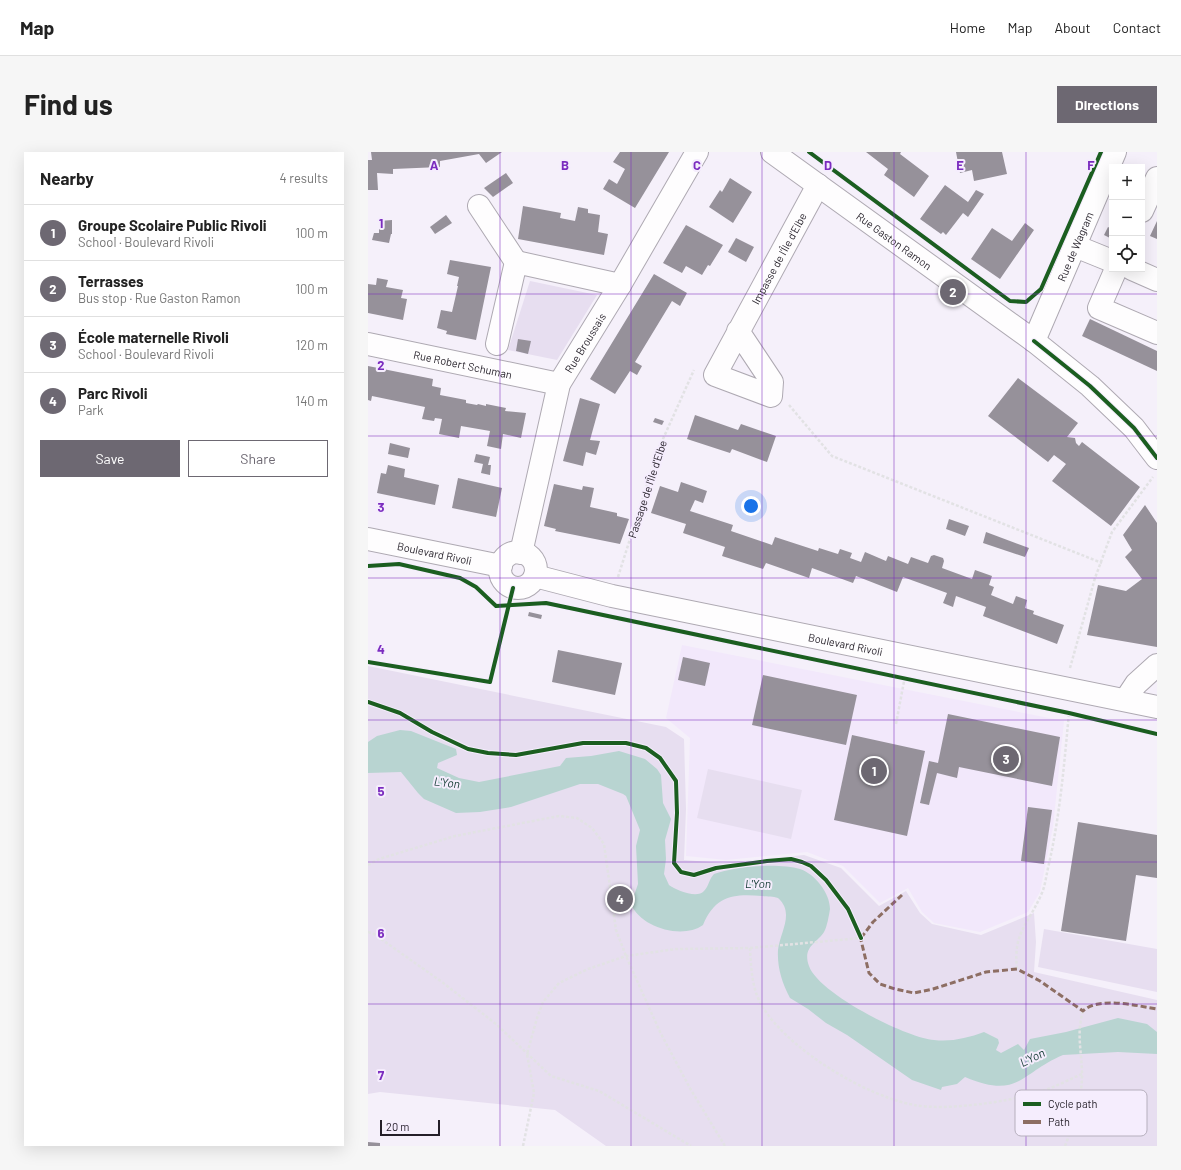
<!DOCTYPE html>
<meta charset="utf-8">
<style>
:root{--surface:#fff;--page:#f6f6f6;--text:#222;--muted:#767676;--line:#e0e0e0;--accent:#6d6872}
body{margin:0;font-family:Barlow,sans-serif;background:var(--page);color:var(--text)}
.controls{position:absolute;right:12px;top:12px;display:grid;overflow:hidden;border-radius:0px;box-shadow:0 4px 16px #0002}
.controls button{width:36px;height:36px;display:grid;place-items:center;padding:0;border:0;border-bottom:1px solid var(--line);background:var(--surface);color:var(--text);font:20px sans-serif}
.scale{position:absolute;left:12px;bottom:10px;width:60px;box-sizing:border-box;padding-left:4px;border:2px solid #241f28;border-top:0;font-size:11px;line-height:14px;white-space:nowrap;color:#241f28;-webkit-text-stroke:3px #f5edfd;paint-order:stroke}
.you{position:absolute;left:383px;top:354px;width:14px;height:14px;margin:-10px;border:3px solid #fff;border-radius:50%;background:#1a73e8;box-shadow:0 0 0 6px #1a73e833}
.badge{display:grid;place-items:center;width:26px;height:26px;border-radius:50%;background:var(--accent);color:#fff;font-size:13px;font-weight:700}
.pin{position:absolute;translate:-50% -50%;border:2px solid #fff;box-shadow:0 1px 4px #0006}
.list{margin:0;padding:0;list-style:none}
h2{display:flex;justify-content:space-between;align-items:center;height:52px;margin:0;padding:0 16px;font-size:17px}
h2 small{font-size:13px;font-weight:400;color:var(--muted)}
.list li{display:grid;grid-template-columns:26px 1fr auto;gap:12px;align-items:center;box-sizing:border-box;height:56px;padding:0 16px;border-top:1px solid var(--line)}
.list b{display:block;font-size:15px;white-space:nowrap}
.list p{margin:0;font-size:13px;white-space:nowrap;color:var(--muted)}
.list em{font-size:13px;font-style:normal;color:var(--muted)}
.actions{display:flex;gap:8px;padding:12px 16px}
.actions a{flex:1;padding:9px 0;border:1px solid var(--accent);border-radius:0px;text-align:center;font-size:14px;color:var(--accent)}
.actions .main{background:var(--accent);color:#fff}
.icon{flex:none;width:22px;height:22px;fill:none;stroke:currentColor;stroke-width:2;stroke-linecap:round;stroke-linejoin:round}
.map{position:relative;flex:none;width:789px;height:994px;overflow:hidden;border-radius:0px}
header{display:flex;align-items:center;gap:24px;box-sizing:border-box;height:56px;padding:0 20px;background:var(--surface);border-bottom:1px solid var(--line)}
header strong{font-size:19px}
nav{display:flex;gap:22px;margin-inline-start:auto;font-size:14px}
.intro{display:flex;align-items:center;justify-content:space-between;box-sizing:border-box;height:96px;padding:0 24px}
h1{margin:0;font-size:28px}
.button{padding:10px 18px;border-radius:0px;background:var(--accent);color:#fff;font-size:14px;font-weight:700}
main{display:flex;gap:24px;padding:0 24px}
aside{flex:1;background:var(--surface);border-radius:0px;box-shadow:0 4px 16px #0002}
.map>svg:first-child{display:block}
</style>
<header>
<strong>Map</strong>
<nav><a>Home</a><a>Map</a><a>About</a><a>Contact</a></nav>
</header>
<div class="intro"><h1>Find us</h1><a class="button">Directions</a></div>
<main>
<aside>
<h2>Nearby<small>4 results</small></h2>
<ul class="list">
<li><span class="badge">1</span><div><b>Groupe Scolaire Public Rivoli</b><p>School · Boulevard Rivoli</p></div><em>100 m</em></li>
<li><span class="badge">2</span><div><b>Terrasses</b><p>Bus stop · Rue Gaston Ramon</p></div><em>100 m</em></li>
<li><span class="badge">3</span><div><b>École maternelle Rivoli</b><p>School · Boulevard Rivoli</p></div><em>120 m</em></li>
<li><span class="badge">4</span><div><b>Parc Rivoli</b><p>Park</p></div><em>140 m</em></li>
</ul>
<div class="actions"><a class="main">Save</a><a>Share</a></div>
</aside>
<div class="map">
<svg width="789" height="994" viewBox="0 0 789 994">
<rect width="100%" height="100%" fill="#f5f0fa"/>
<path fill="#f2e8fb" d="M314,493L696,569L685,675L672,740L660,760L612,780L566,771L554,760L540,736L512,751L475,714L439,700L358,708L318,704L322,586L298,566Z"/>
<g fill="#e7def0">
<path d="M162,129L229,143L189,208L140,198Z"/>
<path d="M0,514L298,575L316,587L318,657L316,708L355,711L436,703L473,716L511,754L538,739L552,761L564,772L613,783L666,761L668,790L666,820L789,848V994H238L187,958L12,940L0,942Z"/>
<path d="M340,617L434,638L423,687L329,666Z"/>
<path d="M676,777L789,797V840L670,815Z"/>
</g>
<path fill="#b8d4d1" d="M32,578L43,579L88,597L89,603L70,611L69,616L91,626L111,630L192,614L198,606L223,604L251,599L277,607L289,617L293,623L295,651L303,667L297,688L298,707L296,722L301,733C308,738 329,747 336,739C341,734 341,727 346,722C367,714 411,711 432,717C447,722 462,741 462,757C461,763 459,775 456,780C449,791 434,795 441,814C450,841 538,886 566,888C583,890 600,886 616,880L630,887L631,891L628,898L633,901L650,892L656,898L662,887L698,880L750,866L779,872L789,880V902L750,900L695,903C652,921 651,948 597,925L589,932L574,935L573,938L544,928L479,883L458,871L440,857L422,846C414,831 409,815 410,798C412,780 427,761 410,746C405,744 400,745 394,744C365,742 348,743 335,773C314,788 272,775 263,752L270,732L268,694L272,678L258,644L255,642L230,632H212L143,655L112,660L88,661L56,647L50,641L33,620L0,621V590L9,584Z"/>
<g fill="#96919a">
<path d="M3,0H134L118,11L111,2L72,9V15L25,17V22L9,21L10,38H0V8H4Z"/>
<path d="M252,0H301L267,56L235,37L241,27L249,32L257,17L245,10Z"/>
<path d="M498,0H533L532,2L561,24L546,45L516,23L520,17Z"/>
<path d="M588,0H634L639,22L606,29L604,18L592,21Z"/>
<path d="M138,21L145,31L125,45L116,36Z"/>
<path d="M362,26L384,40L365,71L341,55L352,38L354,40Z"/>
<path d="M577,33L600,50L608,38L616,42L600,65L595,61L578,83L575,80L573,82L552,67Z"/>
<path d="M155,54L193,61L192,66L207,69L210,55L220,57V61L232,63L230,80L240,82L236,103L150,87Z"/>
<path d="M78,63L84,71L67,82L62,75Z"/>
<path d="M24,68V82H23L21,91L4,88L6,81H11V69Z"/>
<path d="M789,69V87L782,84Z"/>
<path d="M657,71L666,78L632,127L603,107L624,76L644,89Z"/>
<path d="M318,73L355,93L342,114L340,113L334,123L318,114L314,121L295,111Z"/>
<path d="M740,75L744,77V87L736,83Z"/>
<path d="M368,86L386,95L378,110L360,100Z"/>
<path d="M82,108L123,115L108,188L78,182L79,179L69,176L73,158L84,160L90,134H89L91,125L79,122Z"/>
<path d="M286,122L319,141L312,154L304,149L267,210L274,214L269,223L262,219L247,242L222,227Z"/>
<path d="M9,126L20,128L18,135L35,138L33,146L39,147L35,168L0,161V132L8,133Z"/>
<path d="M722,167L789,199V219L714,184Z"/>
<path d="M150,187L163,189L160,202L148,199Z"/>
<path d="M0,214L65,227L64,234L73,236L72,243L98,248V251L109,253L110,252L118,254V252L138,256L137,259L158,261L153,286L135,282L133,297L119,294L122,279L93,274L91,286L71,282L74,267L67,266L66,269L54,267L57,255L4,244L3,249L0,248Z"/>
<path d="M650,226L710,271L699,285L707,286L708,291L711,294L714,290L772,335L743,374L684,329L698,312L686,303L680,310L620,264Z"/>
<path d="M212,246L232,252L222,288L232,289L228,303L218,300L215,314L195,309Z"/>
<path d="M327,263L370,278L373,272L408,284L399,310L364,297L362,301L319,287Z"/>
<path d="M287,266L296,269L294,273L285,270Z"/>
<path d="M22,291L42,296L40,306L20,302Z"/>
<path d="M108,302L122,305L120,313H123L122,323L113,321L115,312L106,310Z"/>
<path d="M20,313L37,317L36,325L71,333L67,353L9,341L13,321L18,322Z"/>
<path d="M90,326L134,336L128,365L84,356Z"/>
<path d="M313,330L339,339L335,351L327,348L322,359L365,373L363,379L404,393L407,385L450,399L451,396L470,402L472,397L484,401L482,406L493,410L497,400L518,409L520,404L540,412L543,405L560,411L563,404L566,403L575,406L576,409L574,416L604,427L607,418L624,424L621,433L626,435L623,443L645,452L648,444L659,448L657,456L666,459L665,462L696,473L689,492L615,464L618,455L588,444L585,455L575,451L579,441L535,425L529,440L488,424L485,431L444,416L441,426L398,411L395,417L354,404L357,395L315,381L318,372L283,361L292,334L310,340Z"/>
<path d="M186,332L214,338L215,334L226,336L222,355L249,361V364L261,367L252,392L187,379L188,377L176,374Z"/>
<path d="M777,353L789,371V495L719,483L730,433L758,439L774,427L757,405L764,398L755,383Z"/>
<path d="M581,367L601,374L597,384L578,377Z"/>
<path d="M618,380L661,396L657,405L615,391Z"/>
<path d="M161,460L174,463L173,467L160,464Z"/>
<path d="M190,498L254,511L247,543L184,530Z"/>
<path d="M315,505L342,511L337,534L310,528Z"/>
<path d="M395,523L489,543L478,593L384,573Z"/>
<path d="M580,562L692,585L684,634L591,615L589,626L569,621L561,653L552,651L561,609L570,611Z"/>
<path d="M484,583L557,599L539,684L466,668Z"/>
<path d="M660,655L684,658L676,712L653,709Z"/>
<path d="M710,670L789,683V726L768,723L758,789L693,779Z"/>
<path d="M0,990L12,991V994H0Z"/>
</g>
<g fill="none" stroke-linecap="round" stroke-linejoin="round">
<defs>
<g id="minor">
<path id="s1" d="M404,0L666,189L722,234L766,276L789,306"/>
<path d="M111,54L148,110"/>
<path d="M774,59L789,26"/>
<path d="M707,94L744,109"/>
<path d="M748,117L731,156L789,181"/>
<path d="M764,117L789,128"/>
<path id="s2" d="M370,179L404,230L403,244L347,223L450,33"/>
<path id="s3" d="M666,189L747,0"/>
<path id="s4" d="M0,192L191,232"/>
<path d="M129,192L148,110L252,133"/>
<path id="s5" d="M0,387L133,414"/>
<circle cx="150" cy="418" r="18"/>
<path id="s6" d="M153,401L191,232L252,133L329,0"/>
<path id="s7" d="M167,424L244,444L789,555"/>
<path d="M758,547L768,532L789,513"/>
</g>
</defs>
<use href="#minor" stroke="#aea9b2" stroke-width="24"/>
<g stroke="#e2e2e4" stroke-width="2.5" stroke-dasharray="3 2" stroke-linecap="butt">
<path d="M421,253L464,304L734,411"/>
<path d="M250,425L290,298L326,218"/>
<path d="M702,516L727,426L744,380L785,325"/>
<path d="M528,572L537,524"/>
<path d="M0,713L11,707L87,684L191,664L209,666L224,676L236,692L248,778L258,804L292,880L323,938L357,994"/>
<path d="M0,780L6,782L74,830L128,872L183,924L231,939L323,994"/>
<path d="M382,796C383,816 384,840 396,857C423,899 498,944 546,953C579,959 637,950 669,941C685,936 700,928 714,922"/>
<path d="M649,817C645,780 660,773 673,743C677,735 678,725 680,716C692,665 696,613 701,561"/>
<path d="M155,994L166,941L159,902L169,866L175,850L191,831L220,817L258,804L308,797L382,796L493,786"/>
<path d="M697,994C706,971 714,948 714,923C714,900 708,882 715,859"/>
</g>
<use href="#minor" stroke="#fefdfe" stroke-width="22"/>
<g stroke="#8d6e63" stroke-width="3" stroke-dasharray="6 3" stroke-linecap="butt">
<path d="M492,784L501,821L512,832L527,837L546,841L565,837L618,820L649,817L672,829L715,859C730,844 770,854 789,857"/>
<path d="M493,786L505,770L534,743"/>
</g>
<defs>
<g id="cycleway">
<path d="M441,0L642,149L658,150L673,137L733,0"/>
<path d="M666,189L722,234L766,276L789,306"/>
<path d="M0,414L31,412L92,426L108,435L128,454L178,451L701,561L789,582"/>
<path d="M0,510L122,530L145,436"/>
<path d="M0,550L32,561L64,580L100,597L120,601L148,603L215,591H258L278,596L292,606L308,629L309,661L306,711L313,720L326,723L348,716L399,709L423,707L434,710L443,714L458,728L480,757L493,786"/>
</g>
</defs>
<use href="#cycleway" stroke="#f5edfd" stroke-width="6"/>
<use href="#cycleway" stroke="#1b5e20" stroke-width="4"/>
</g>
<path fill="none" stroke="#7b2cbf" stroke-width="1" stroke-opacity="0.55" d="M132,0V994M263,0V994M394,0V994M526,0V994M658,0V994M0,142H789M0,284H789M0,426H789M0,568H789M0,710H789M0,852H789"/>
<g text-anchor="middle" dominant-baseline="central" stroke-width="4" stroke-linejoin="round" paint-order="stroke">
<g font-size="11" fill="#241f28" stroke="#f5edfd">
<text stroke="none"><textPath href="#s1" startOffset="151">Rue Gaston Ramon</textPath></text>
<text stroke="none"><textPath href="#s3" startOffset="103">Rue de Wagram</textPath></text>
<text stroke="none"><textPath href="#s2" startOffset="268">Impasse de l'Île d'Elbe</textPath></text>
<text stroke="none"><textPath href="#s6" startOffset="222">Rue Broussais</textPath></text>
<text stroke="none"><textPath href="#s4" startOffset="97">Rue Robert Schuman</textPath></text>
<text transform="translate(279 337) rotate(-72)">Passage de l'Île d'Elbe</text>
<text stroke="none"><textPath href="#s5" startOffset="68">Boulevard Rivoli</textPath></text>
<text stroke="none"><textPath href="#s7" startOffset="318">Boulevard Rivoli</textPath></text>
</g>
<g font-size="12" font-style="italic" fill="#123932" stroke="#f5edfd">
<text transform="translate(79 630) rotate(6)">L'Yon</text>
<text x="390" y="731">L'Yon</text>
<text transform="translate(664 905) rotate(-26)">L'Yon</text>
</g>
</g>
<rect x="647" y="938" width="132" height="46" rx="6" fill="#f5edfd" stroke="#b6afbd" stroke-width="1"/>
<rect x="655" y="950" width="18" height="4" fill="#1b5e20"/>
<rect x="655" y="968" width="18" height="4" fill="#8d6e63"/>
<g font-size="11" fill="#241f28">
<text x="680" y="956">Cycle path</text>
<text x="680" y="974">Path</text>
</g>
<g font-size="13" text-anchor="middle" font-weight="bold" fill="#7b2cbf" stroke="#f5edfd" stroke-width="4" stroke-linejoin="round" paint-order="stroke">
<text x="66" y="18">A</text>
<text x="197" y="18">B</text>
<text x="329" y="18">C</text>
<text x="460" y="18">D</text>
<text x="592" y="18">E</text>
<text x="723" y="18">F</text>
<text x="13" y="76">1</text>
<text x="13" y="218">2</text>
<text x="13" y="360">3</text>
<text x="13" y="502">4</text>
<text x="13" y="644">5</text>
<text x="13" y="786">6</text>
<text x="13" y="928">7</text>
</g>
</svg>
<div class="controls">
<button>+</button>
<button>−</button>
<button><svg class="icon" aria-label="locate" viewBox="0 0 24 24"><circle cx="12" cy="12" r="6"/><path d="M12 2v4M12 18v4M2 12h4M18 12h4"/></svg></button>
</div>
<div class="scale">20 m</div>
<div class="you"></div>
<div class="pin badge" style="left:506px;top:619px">1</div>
<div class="pin badge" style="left:585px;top:140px">2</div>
<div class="pin badge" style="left:638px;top:607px">3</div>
<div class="pin badge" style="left:252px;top:747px">4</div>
</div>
</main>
